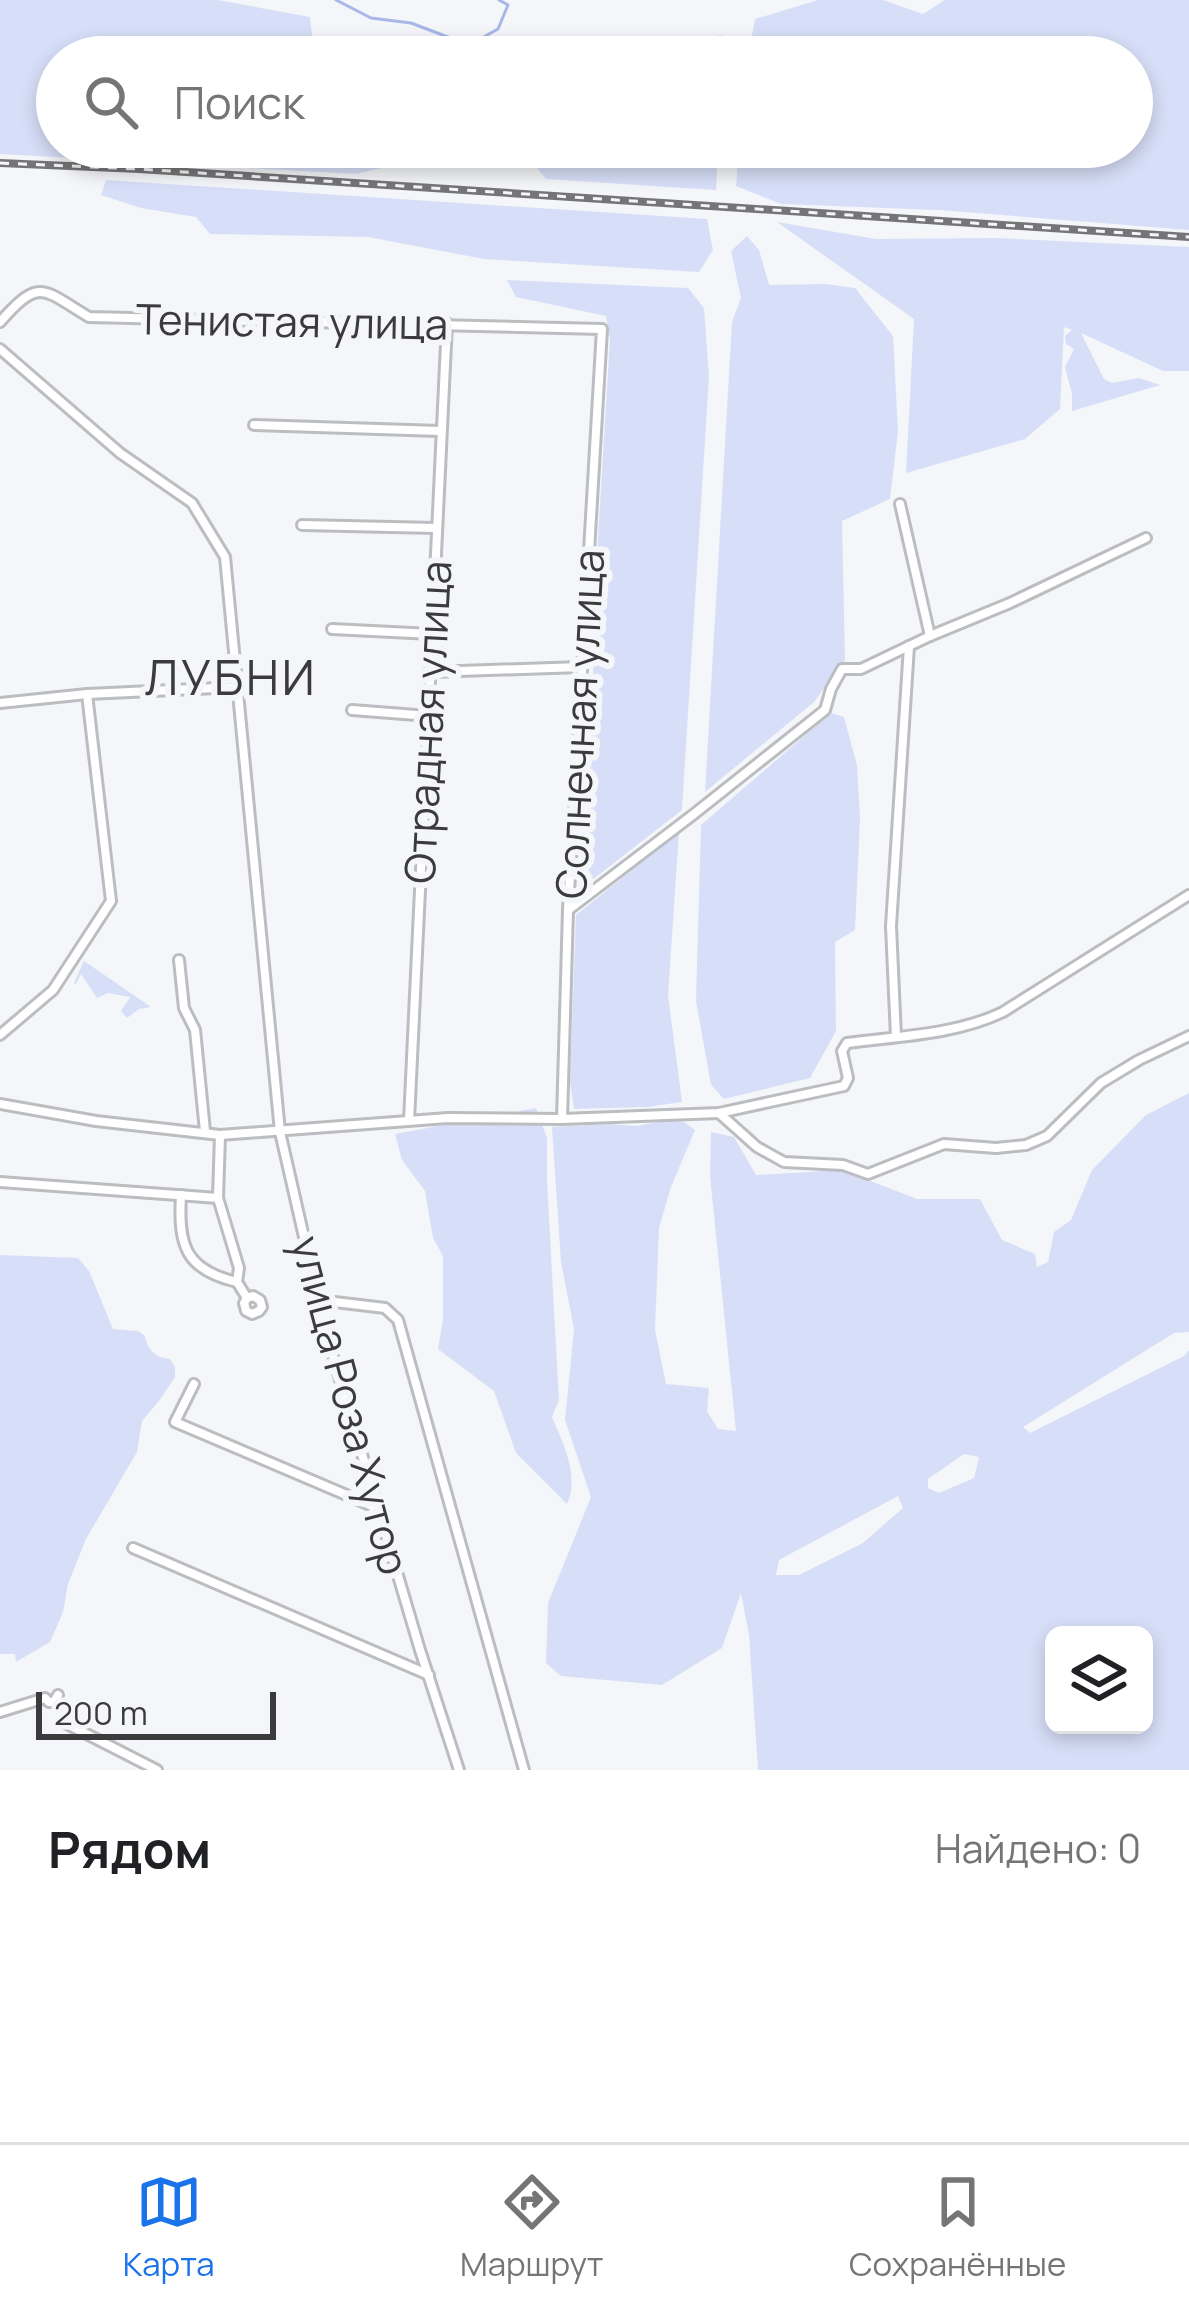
<!DOCTYPE html>
<html lang="ru">
<meta charset="utf-8">
<style>
:root{--surface:#fff;--page:#f6f6f6;--text:#202124;--muted:#757577;--line:#e0e0e0;--accent:#1a73e8}
body{margin:0;font-family:Manrope,sans-serif;background:var(--page);color:var(--text)}
.controls{position:absolute;right:36px;bottom:36px;display:grid;overflow:hidden;border-radius:18px;box-shadow:0 6px 18px #0003}
.controls button{width:108px;height:108px;display:grid;place-items:center;padding:0;border:0;border-bottom:3px solid var(--line);background:var(--surface);color:var(--text);font:60px sans-serif}
.scale{position:absolute;left:36px;bottom:30px;width:240px;box-sizing:border-box;padding-left:12px;border:6px solid #3b3b3c;border-top:0;font-size:33px;line-height:42px;white-space:nowrap;color:#3b3b3c;-webkit-text-stroke:9px #f5f6f9;paint-order:stroke}
.list{margin:0;padding:0;list-style:none}
h2{display:flex;justify-content:space-between;align-items:center;height:156px;margin:0;padding:0 48px;font-size:51px}
h2 small{font-size:39px;font-weight:400;color:var(--muted)}
.icon{flex:none;width:66px;height:66px;fill:none;stroke:currentColor;stroke-width:2;stroke-linecap:round;stroke-linejoin:round}
.map{position:relative;flex:none;width:1189px;height:1770px;overflow:hidden}
.search{position:absolute;background:var(--surface);box-shadow:0 6px 18px #0003;left:36px;right:36px;top:36px;height:132px;display:flex;align-items:center;gap:30px;box-sizing:border-box;padding:0 42px;border-radius:66px;color:var(--muted);font-size:45px}
.sheet{height:372px;background:var(--surface)}
nav{display:flex;justify-content:space-around;align-items:center;box-sizing:border-box;height:168px;border-top:3px solid var(--line);background:var(--surface);font-size:33px;color:var(--muted)}
nav a{display:grid;justify-items:center;gap:6px}
nav .on{color:var(--accent)}
.map>svg:first-child{display:block}
</style>
<div class="map">
<svg width="1189" height="1770" viewBox="0 0 1189 1770">
<rect width="100%" height="100%" fill="#f5f6f9"/>
<g fill="#d7dff8" fill-rule="evenodd">
<path d="M0,0H218L310,17L314,54L307,57H57V147H354L386,167L356,174L0,154Z"/>
<path d="M818,0H883L923,14L945,0H1189V230L939,210L781,204L736,186L739,147H1132V57H748L755,19Z"/>
<path d="M723,35L722,57H629L648,45Z"/>
<path d="M520,147H718L716,190L546,179Z"/>
<path d="M106,180L707,219L713,250L699,272L484,259L368,237L210,234L196,217L141,208L101,195Z"/>
<path d="M777,222L876,239L997,238L1189,247V371H1163L1081,333L1104,379L1112,383L1139,378L1160,385L1072,411V394L1065,367L1074,349L1066,344L1065,336L1072,330L1064,327L1060,409L1025,439L906,473L914,319Z"/>
<path d="M747,236L759,250L769,285L826,284L855,288L893,336L898,431L890,499L842,521L845,660L814,702L705,792L732,322L741,298L731,251Z"/>
<path d="M507,280L688,288L704,308L709,376L682,810L587,884L596,571L610,339L606,316L516,297Z"/>
<path d="M831,713L844,717L857,765L860,818L855,930L835,942L836,1031L810,1078L724,1099L711,1085L696,1001L701,825Z"/>
<path d="M679,832L668,995L682,1102L647,1107L574,1109L570,1082L576,915Z"/>
<path d="M84,961L151,1007L139,1009L127,1018L121,1011L130,997L108,993L97,998L81,974L76,984L74,983Z"/>
<path d="M1189,1093V1332L1174,1333L1023,1427L1030,1433L1184,1356L1189,1350V1770H758L749,1635L741,1593L722,1648L662,1685L561,1676L546,1663L548,1603L591,1497L565,1420L574,1329L561,1262L552,1127L608,1124L636,1126L670,1120L684,1122L695,1130L671,1187L659,1228L655,1330L666,1384L709,1388L707,1411L718,1429L736,1431L710,1176L711,1132L734,1137L756,1175L842,1170L917,1199H980L1002,1240L1035,1254L1037,1267L1048,1262L1054,1232L1071,1220L1092,1170L1146,1115ZM964,1454L979,1457L974,1478L939,1493L928,1488V1479ZM898,1496L903,1508L863,1543L799,1575H776L779,1560ZM1054,1635H1144V1725H1054Z"/>
<path d="M536,1108L547,1138V1181L559,1400L552,1417C563,1443 580,1477 567,1504L516,1453L494,1391L438,1349L443,1320V1256L433,1238L425,1191L402,1160L395,1134Z"/>
<path d="M0,1255L78,1258L89,1271L113,1329L138,1331L145,1336C147,1350 156,1358 170,1359L175,1367V1377L159,1401L142,1421L137,1452L86,1539L68,1584L63,1612L50,1642L16,1662L15,1654H0Z"/>
</g>
<g fill="none" stroke-linecap="round" stroke-linejoin="round">
<path stroke="#a8b7e8" stroke-width="3" d="M336,0L371,18L411,23L469,45L498,29L508,5L499,0"/>
<defs>
<g id="minor">
<path d="M0,322C40,277 42,289 89,317L602,329L568,910L562,1119"/>
<path d="M0,349L120,453L192,503L225,557L280,1132L325,1329L420,1650L459,1770"/>
<path d="M254,425L440,431"/>
<path d="M900,504L930,636"/>
<path d="M302,525L436,528"/>
<path d="M332,629L432,634"/>
<path d="M431,672L581,667"/>
<path d="M0,703L87,694L238,687"/>
<path d="M352,710L429,716"/>
<path d="M568,910L694,814L825,710L831,689L842,669H861L930,636L1010,603L1146,538"/>
<path d="M179,960L184,1008L195,1030L205,1131"/>
<path d="M0,1035L53,990L111,901L87,694"/>
<path d="M896,1037L891,926L909,646"/>
<path d="M0,1104L96,1121L220,1135L448,1118L562,1119L719,1113L844,1086L848,1078L842,1051L847,1043C899,1036 955,1035 1003,1012L1189,895"/>
<path d="M719,1113L757,1147L784,1162L843,1165L868,1174L944,1144L996,1148L1026,1145L1047,1136L1101,1083L1139,1060L1189,1036"/>
<path d="M409,1121L447,323"/>
<path d="M220,1135L218,1198L239,1268L237,1282L247,1298L244,1303L246,1311L252,1314L259,1311L262,1307L260,1300L253,1296L247,1298"/>
<path d="M0,1182L218,1198"/>
<path d="M181,1195C178,1245 185,1270 237,1282"/>
<path d="M318,1300L385,1308L398,1320L524,1770"/>
<path d="M194,1384L175,1422L377,1508"/>
<path d="M133,1548L429,1675"/>
<path d="M0,1712L45,1698L49,1702H54L58,1695"/>
<path d="M63,1722L157,1770"/>
</g>
</defs>
<use href="#minor" stroke="#bcbdc0" stroke-width="14"/>
<use href="#minor" stroke="#fff" stroke-width="8"/>
<defs>
<path id="rail" d="M0,163L139,169L1189,237"/>
</defs>
<use href="#rail" stroke="#757577" stroke-width="8"/>
<use href="#rail" stroke="#f5f6f9" stroke-width="3" stroke-dasharray="9" stroke-linecap="butt"/>
</g>
<g text-anchor="middle" dominant-baseline="central" stroke-width="12" stroke-linejoin="round" paint-order="stroke">
<g font-size="42" fill="#3b3b3c" stroke="#f5f6f9">
<text transform="translate(292 321) rotate(1)">Тенистая улица</text>
<text transform="translate(427 722) rotate(-87)">Отрадная улица</text>
<text transform="translate(579 724) rotate(-87)">Солнечная улица</text>
<text transform="translate(351 1405) rotate(75)">улица Роза Хутор</text>
</g>
<g font-size="48" letter-spacing="3" fill="#3b3b3c" stroke="#f5f6f9">
<text x="231" y="676">ЛУБНИ</text>
</g>
</g>
</svg>
<div class="controls">
<button><svg class="icon" aria-label="layers" viewBox="0 0 24 24"><path d="M12 4l9 5-9 5-9-5zM3 14l9 5 9-5"/></svg></button>
</div>
<div class="scale">200 m</div>
<div class="search"><svg class="icon" aria-label="search" viewBox="0 0 24 24"><circle cx="10" cy="10" r="6"/><path d="M15 15l6 6"/></svg>Поиск</div>
</div>
<section class="sheet">
<h2>Рядом<small>Найдено: 0</small></h2>
<ul class="list">
</ul>
</section>
<nav>
<a class="on"><svg class="icon" aria-label="map" viewBox="0 0 24 24"><path d="M3 6l6-2 6 2 6-2v14l-6 2-6-2-6 2zM9 4v14M15 6v14"/></svg>Карта</a>
<a><svg class="icon" aria-label="directions" viewBox="0 0 24 24"><path d="M12 3l9 9-9 9-9-9zM9 14v-3h6M13 9l2 2-2 2"/></svg>Маршрут</a>
<a><svg class="icon" aria-label="saved" viewBox="0 0 24 24"><path d="M7 4h10v16l-5-4-5 4z"/></svg>Сохранённые</a>
</nav>
